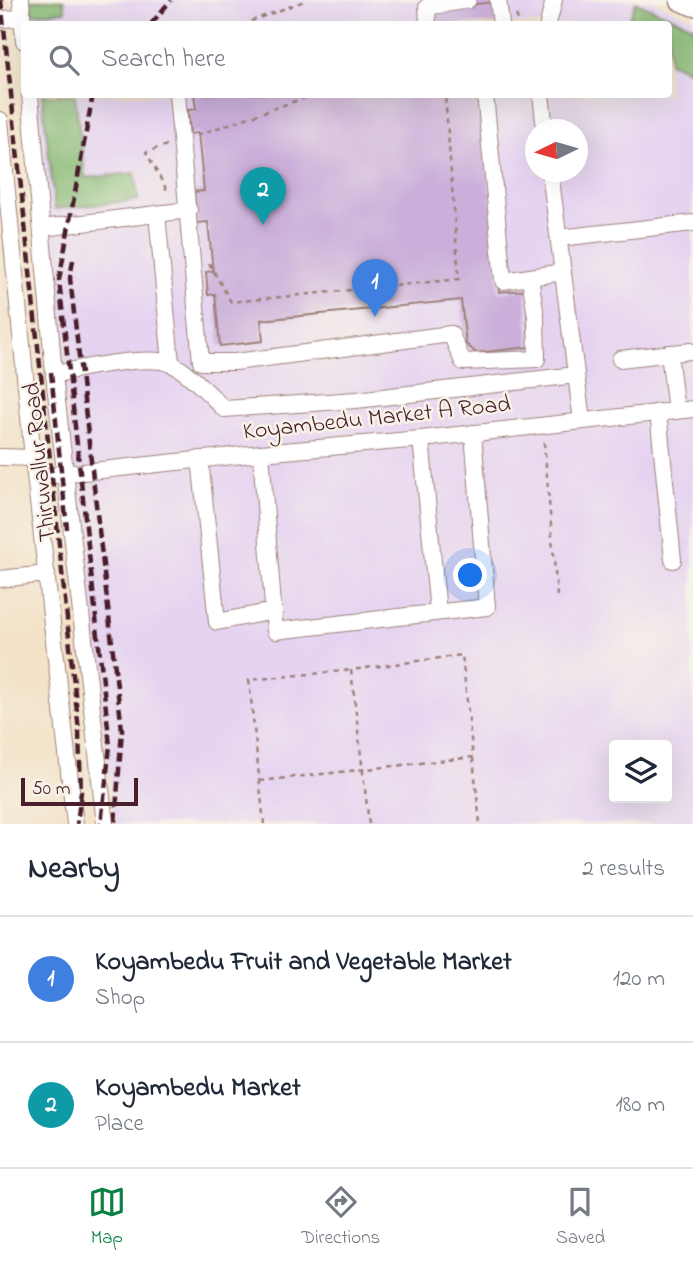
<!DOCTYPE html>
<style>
:root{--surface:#fff;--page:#f6f6f7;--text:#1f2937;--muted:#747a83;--line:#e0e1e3;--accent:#0b8043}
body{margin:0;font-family:"Indie Flower",sans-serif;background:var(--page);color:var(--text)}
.controls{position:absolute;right:21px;bottom:21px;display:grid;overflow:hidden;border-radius:7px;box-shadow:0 7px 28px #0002}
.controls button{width:63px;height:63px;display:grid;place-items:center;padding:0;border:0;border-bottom:2px solid var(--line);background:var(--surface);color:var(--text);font:35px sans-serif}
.compass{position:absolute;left:525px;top:119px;width:63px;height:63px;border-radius:50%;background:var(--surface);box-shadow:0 7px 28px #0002;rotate:265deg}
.scale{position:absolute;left:21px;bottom:18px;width:117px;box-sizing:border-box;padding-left:7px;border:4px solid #4a1f2b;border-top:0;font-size:19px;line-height:24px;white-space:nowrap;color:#4a1f2b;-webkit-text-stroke:5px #f7f3e8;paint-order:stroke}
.you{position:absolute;left:471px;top:576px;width:24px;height:24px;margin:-18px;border:5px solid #fff;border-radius:50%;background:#1a73e8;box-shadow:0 0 0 10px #1a73e833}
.badge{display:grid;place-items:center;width:46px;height:46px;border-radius:50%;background:var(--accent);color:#fff;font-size:23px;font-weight:700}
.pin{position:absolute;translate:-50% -58px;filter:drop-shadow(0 2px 4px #0008)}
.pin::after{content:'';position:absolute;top:37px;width:24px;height:21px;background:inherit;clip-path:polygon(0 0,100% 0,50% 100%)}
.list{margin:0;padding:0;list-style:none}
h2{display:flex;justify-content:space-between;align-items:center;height:91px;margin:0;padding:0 28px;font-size:30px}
h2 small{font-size:23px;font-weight:400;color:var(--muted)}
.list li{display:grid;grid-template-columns:46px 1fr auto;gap:21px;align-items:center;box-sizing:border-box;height:126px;padding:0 28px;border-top:2px solid var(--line)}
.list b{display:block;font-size:26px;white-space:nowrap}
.list p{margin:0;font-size:23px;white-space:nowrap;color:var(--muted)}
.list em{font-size:23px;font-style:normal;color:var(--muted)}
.icon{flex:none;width:38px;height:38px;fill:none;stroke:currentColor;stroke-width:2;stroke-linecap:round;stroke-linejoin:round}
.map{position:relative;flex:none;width:693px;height:824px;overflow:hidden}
.search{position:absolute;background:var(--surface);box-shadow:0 7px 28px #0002;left:21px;right:21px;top:21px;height:77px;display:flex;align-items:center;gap:18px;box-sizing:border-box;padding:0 24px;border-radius:7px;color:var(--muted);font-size:26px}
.sheet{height:343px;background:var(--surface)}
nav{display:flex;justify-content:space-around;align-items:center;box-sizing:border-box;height:98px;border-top:2px solid var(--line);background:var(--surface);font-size:19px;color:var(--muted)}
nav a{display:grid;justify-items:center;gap:4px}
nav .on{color:var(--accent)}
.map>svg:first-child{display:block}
</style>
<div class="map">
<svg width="693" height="824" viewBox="0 0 693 824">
<rect width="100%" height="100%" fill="#f7f3e8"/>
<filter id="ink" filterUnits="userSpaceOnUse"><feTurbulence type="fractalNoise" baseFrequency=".0143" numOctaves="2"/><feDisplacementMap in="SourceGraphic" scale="14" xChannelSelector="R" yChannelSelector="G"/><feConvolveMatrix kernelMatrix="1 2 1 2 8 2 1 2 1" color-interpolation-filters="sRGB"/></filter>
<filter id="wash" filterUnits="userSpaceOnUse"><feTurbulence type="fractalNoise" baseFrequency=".00686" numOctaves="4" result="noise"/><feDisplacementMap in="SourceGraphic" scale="28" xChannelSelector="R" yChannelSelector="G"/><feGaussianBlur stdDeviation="1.57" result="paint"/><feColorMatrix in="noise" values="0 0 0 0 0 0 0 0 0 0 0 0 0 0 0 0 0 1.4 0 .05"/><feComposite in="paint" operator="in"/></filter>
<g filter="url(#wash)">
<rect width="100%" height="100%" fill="#f3e2c7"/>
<path fill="#e5d3f1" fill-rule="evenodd" d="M24,0H650L693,18V824H115L77,521L34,95L668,94V24H27ZM536,130H578V172H536ZM614,745H667V798H614Z"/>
<g fill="#86b974" stroke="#686c50" stroke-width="2">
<path d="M30,0H64L65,11L32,14Z"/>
<path d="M636,2L693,26V72L669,62L668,24H627Z"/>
<path d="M42,95H75L85,178L135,173L138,200L55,209Z"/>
</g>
<g id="blocks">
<g fill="#cbafda">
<path d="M494,2L497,24H431L430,9Z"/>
<path d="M194,94H481L499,292L526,290L529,347L476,353L466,344L461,300L261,320L263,341L220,346L215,294L208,295L206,272L213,271L208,222L196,223L194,192L204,191L198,133L190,134L188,110L196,109Z"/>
</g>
</g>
</g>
<g filter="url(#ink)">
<use href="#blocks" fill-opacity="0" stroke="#9e8079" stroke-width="2"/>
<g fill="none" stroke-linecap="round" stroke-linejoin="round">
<defs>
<g id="minor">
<path d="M21,0L24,41"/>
<path d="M498,0L501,24"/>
<path d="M0,19L22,18"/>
<path d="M428,24L427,7L468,0"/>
<path d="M548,24L554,0"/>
<path d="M30,94L54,375L105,824"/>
<path d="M177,94L201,362H235L451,334L463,362L537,359L536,317L530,277L503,281L485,94"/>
<path d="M541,94L545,130"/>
<path d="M0,120L33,458L75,824"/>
<path d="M550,172L582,421"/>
<path d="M157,214L171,363"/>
<path d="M42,228L189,210"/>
<path d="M559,238L693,223"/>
<path d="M530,277L563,272"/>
<path d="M669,353L676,411"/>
<path d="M620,359L690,351"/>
<path d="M54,375C78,368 147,355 169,363C183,367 213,397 224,409L356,400L576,375"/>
<path d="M658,412L673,560"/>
<path d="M421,439L438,612"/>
<path d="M261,453L275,631L487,607L473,433"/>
<path d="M0,457L33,458"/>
<path d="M200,459L217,622L274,611"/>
<path d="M36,477L261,453L421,439L693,409"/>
<path d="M0,579L47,574"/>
</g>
<path id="major" d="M681,0L693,5"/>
</defs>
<use href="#minor" stroke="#9e8079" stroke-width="18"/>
<use href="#major" stroke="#9e8079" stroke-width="24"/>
<g stroke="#9e8079" stroke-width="2.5" stroke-dasharray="5 5" stroke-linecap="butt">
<path d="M516,15L520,24"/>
<path d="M251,21L307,0"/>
<path d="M197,135L316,94"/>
<path d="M534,143L536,153"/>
<path d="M167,145L146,152L169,194"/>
<path d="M209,263L231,302L459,279L445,94"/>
<path d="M544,442L557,596"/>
<path d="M260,781L474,757"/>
<path d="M264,824L249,680L351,670"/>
<path d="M369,824L351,670L462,655L480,824"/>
</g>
<use href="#minor" stroke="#fff" stroke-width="16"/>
<use href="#major" stroke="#fff" stroke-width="21"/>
<g stroke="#4a1f2b" stroke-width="4.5" stroke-dasharray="10 5" stroke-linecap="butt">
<path d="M1,0L79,731L81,792L77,824"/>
<path d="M151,24L171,0"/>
<path d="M93,94L59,280L110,746L101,824"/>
<path d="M73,260L70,278L122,730L115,824"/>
<path d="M51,372L67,529"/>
</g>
</g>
</g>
<g text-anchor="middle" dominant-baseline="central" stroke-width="5" stroke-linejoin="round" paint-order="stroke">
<g font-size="24" fill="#4a1f2b" stroke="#f7f3e8">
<text transform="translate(377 419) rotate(-6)">Koyambedu Market A Road</text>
<text transform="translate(41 462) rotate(-96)">Thiruvallur Road</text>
</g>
</g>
</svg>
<div class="controls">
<button><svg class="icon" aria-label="layers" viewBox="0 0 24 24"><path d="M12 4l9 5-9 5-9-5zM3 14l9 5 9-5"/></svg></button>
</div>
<svg class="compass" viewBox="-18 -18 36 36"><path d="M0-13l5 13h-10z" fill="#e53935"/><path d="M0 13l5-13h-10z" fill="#747a83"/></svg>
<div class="scale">50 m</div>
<div class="you"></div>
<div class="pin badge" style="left:375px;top:317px;background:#3f7fe0">1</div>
<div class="pin badge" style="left:263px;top:225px;background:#0f9aa8">2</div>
<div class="search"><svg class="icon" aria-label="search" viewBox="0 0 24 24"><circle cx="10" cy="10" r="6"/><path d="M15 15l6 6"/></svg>Search here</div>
</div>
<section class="sheet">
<h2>Nearby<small>2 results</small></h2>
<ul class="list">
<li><span class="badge" style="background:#3f7fe0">1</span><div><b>Koyambedu Fruit and Vegetable Market</b><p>Shop</p></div><em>120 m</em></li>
<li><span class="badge" style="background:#0f9aa8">2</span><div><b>Koyambedu Market</b><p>Place</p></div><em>180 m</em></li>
</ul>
</section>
<nav>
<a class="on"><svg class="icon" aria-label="map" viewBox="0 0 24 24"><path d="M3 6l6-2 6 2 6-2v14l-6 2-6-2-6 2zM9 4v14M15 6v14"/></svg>Map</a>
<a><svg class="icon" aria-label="directions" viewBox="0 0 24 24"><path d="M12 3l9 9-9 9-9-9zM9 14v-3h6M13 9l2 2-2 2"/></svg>Directions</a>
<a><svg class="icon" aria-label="saved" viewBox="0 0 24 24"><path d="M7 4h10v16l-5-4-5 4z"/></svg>Saved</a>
</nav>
